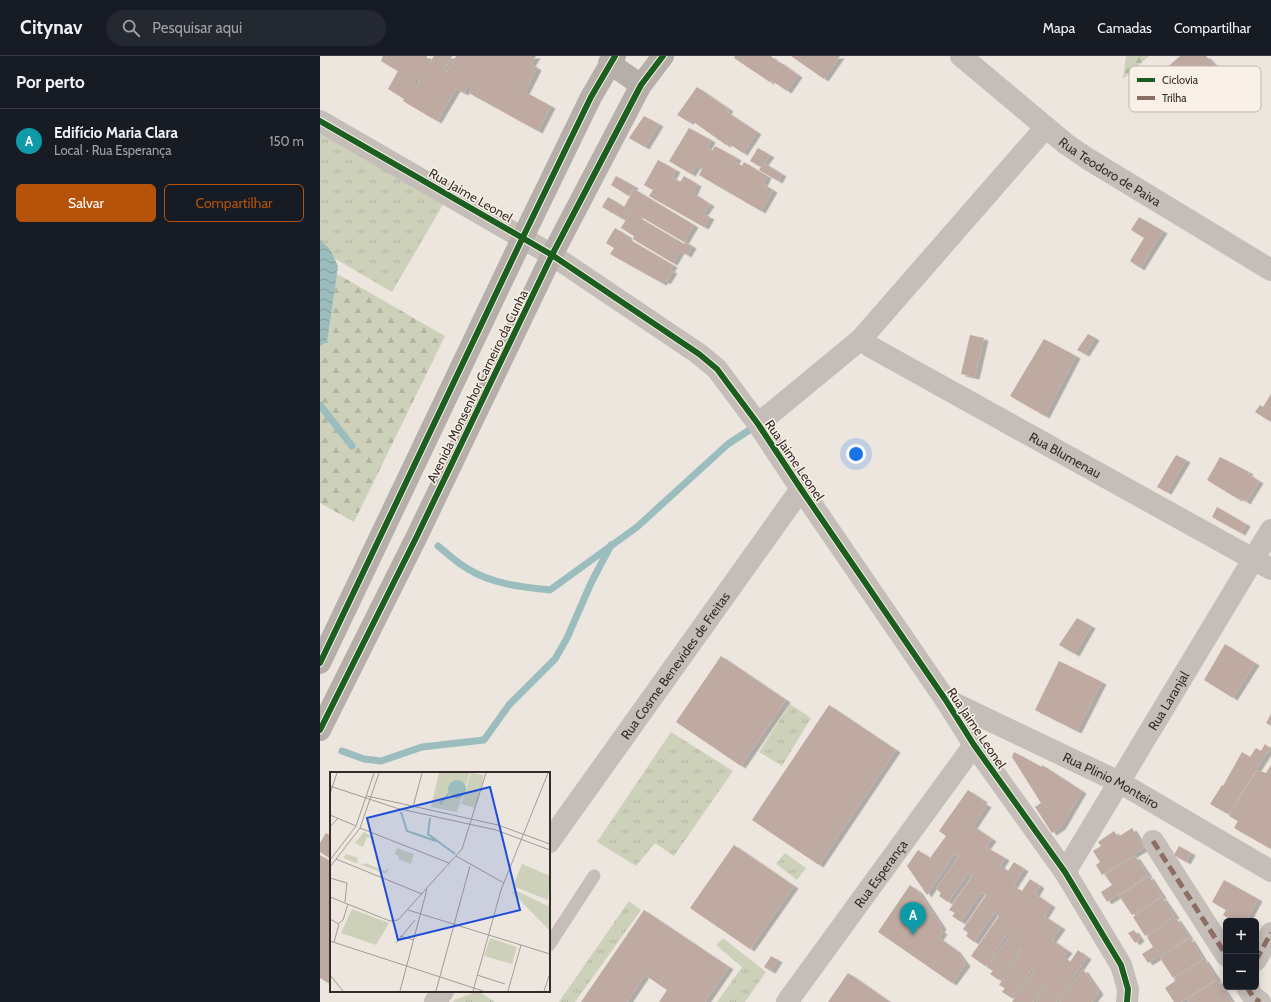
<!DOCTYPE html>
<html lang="pt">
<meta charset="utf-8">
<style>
:root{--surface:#171b24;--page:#242831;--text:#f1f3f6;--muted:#9ea1a6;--line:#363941;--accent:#b45309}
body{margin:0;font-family:Cabin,sans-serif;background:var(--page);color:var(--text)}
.controls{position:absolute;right:12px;bottom:12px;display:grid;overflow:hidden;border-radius:6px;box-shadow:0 2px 10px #0003}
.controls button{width:36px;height:36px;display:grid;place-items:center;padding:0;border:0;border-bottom:1px solid var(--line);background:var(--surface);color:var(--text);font:20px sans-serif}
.you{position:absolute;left:536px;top:398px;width:14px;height:14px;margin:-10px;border:3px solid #fff;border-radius:50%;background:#1a73e8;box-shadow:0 0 0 6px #1a73e833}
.badge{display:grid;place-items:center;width:26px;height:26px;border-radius:50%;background:var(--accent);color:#fff;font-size:13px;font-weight:700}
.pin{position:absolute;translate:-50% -33px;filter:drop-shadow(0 1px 2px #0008)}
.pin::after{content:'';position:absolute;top:21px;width:14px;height:12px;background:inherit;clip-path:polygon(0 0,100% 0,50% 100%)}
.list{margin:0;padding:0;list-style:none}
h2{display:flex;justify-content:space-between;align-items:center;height:52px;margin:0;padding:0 16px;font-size:17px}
h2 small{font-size:13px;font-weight:400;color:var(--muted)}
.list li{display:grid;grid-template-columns:26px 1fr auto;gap:12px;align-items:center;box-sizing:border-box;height:64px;padding:0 16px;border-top:1px solid var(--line)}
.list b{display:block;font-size:15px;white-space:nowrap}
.list p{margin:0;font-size:13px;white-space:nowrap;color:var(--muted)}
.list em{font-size:13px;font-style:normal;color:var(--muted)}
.actions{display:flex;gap:8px;padding:12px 16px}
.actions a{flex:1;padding:9px 0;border:1px solid var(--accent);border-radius:6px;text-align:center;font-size:14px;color:var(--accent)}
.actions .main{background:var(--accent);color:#fff}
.icon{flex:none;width:22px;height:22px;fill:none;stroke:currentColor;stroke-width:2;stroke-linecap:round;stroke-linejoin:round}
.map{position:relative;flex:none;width:951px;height:946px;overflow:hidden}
header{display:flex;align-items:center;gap:24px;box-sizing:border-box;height:56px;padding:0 20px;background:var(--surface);border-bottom:1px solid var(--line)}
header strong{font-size:19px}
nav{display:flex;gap:22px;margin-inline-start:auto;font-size:14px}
.search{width:280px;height:36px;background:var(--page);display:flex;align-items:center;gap:10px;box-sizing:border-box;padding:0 14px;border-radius:22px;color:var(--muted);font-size:15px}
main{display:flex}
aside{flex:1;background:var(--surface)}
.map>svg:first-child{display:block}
</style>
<header>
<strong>Citynav</strong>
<div class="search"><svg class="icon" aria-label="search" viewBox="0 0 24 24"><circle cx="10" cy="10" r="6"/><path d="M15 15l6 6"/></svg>Pesquisar aqui</div>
<nav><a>Mapa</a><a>Camadas</a><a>Compartilhar</a></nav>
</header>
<main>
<aside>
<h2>Por perto<small></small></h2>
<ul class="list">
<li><span class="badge" style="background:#0f9aa8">A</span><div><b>Edifício Maria Clara</b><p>Local · Rua Esperança</p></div><em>150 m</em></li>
</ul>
<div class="actions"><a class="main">Salvar</a><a>Compartilhar</a></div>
</aside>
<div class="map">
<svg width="951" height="946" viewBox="0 0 951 946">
<defs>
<pattern id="grass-tufts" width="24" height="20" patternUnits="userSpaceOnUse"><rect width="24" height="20" fill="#cdd1ba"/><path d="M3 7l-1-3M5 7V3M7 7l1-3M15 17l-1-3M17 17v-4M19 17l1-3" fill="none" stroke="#b1b4a0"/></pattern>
<pattern id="forest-firs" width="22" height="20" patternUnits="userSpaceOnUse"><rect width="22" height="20" fill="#cdd1ba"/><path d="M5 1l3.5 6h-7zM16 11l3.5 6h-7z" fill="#b1b4a0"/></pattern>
<pattern id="water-waves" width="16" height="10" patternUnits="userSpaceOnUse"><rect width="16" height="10" fill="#9cbdbd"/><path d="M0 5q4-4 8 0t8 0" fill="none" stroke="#809a9a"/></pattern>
<filter id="shadow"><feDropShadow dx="4.5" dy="2.5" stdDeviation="0" flood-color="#0004"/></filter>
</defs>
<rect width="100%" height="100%" fill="#ece6df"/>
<g fill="url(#grass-tufts)">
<path d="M0,74L124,147L72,236L0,194Z"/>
<path d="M470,648L491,662L462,710L439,696Z"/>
<path d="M351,676L413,715L354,800L335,787L316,810L277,786Z"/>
<path d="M465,797L486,812L477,824L456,808Z"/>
<path d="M309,845L321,854L255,946H239Z"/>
<path d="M403,882L446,916L425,946H397L422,911L396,889Z"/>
<path d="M158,935L175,946H133L134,944Z"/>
</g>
<g fill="url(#forest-firs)">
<path d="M806,0H829L803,23Z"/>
<path d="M0,208L125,280L34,466L0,447Z"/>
</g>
<path fill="url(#water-waves)" d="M0,184L10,193L18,210L7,286L0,290Z"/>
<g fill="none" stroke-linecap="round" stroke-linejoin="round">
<g stroke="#9cbdbd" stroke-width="7">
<path d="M0,349L32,390"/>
<path d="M118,490C128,498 137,507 148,513C172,528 202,531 230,534L317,471L408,388L428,375"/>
<path d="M22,695L44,703L61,705L102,691L164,684L189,649L235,603L247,582L271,527L291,489"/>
</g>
</g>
<g fill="#bfaaa1" fill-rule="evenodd" filter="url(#shadow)">
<path d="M63,0H107V5L110,6L114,0H132L124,14L127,16L136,0H216L211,8L217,12L205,36L231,50L218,75L149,37L152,31L148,29L144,37L136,33L117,65L83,45L84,43L68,33L78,15L61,5ZM96,23L100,25L97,30L93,28Z"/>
<path d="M415,0H451L458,7L460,6L478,19L467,35L451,24L449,26L447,24L414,2Z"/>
<path d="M471,0H520L504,23Z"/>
<path d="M860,0H886L902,17L871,45L843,15Z"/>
<path d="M377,31L409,53L407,56L437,76L423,97L408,87L406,89L371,64L369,66L357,59Z"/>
<path d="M324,60L339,68L325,91L309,82Z"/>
<path d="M369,72L391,84L387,92L392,95L395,90L417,102L415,106L422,110L424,106L447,120L443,128L453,134L441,155L379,119L382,113L376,110L371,118L349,105Z"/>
<path d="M438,92L450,99L444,107L462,118L458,125L439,114L441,111L430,105Z"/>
<path d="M338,104L356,114L352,121L360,126L364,120L377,128L373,137L390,148L383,158L390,161L384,171L329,140L333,134L324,129Z"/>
<path d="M296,120L314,130L309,140L291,129Z"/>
<path d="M314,133L374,169L364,186L318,159V161L364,188L365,186L372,190L367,199L360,195L353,207L313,183L314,180L301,172L311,155L309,153L303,163L282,151L288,141L304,151Z"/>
<path d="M819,161L843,175L820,212L810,205L824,182L811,174Z"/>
<path d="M295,172L308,180L307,182L353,209L350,214L353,215L346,226L344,224L342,227L290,198L294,192L286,187Z"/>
<path d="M768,278L775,282L765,298L757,294Z"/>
<path d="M650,279L664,282L655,321L641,318Z"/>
<path d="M724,283L756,300L725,360L690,340Z"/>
<path d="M951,338V366L935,356L940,349L943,351Z"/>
<path d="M856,399L866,404L847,436L837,431Z"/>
<path d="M900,401L929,416L928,418L939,425L926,446L919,441L918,443L887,424Z"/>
<path d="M897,451L926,468L921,477L892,461Z"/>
<path d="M757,562L771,570L755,598L739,589Z"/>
<path d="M905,588L935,607L913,642L884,624Z"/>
<path d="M401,600L466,644L421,710L356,666Z"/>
<path d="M739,605L782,626L757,675L715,654Z"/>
<path d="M509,649L576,694L499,809L432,764Z"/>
<path d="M951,658V670L946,667Z"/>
<path d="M945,688L950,692L908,758L890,748L902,729L903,730L922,696L930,701L936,692L941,695Z"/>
<path d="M694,696L722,711V709L762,735L741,771L732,777L715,751L721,747L692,701Z"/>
<path d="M951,709V793L914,772L918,765L909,760L937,714L946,717Z"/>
<path d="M648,734L663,744L662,746L667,749L653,770L672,783L666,791L685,802L680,810L688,815L694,806L704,813L693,830L702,835L710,823L720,830L715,838L731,849L724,860L741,871L732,884L748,895L743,901L750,906L758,894L767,901L736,946H716L726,931L724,929L713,946H692L715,913L712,912L692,942L682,936L685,932L679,929L702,895L700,894L679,924L670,918L673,915L667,911L691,878L688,876L665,910L651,900L679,860L674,857L654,886L646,880L648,877L643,873L666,839L661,836L641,866L632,860L635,857L629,854L652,820L648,817L628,846L619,840L621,837L616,833L639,800L635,797L607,839L587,810L598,794L610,802L626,780L619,775Z"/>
<path d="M812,772L824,792L782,819L776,809L780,806L773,795L781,790L778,786L794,775L798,781Z"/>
<path d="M6,777L11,780V803L0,796V787Z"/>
<path d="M414,789L474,830L430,893L370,852Z"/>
<path d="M859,790L871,797L866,806L854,799Z"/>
<path d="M0,799L11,806L10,928L0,922Z"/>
<path d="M815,800L828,819L787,846L781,836L792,829L785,819Z"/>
<path d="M829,820L842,840L812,859L799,840Z"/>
<path d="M904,824L938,843L926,865H913L903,859L906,854L892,846Z"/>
<path d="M590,829L598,835L622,871L620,874L623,876L619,882L636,894L646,908L632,927L558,876Z"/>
<path d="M842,841L855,860L825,880L813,861Z"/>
<path d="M324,854L409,911L385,946H339L347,934L325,919L307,946H261Z"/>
<path d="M856,862L869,881L828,907L822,898L833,891L827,881Z"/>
<path d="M814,874L820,883L815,887L808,877Z"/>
<path d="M870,882L883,903L853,922L840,902Z"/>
<path d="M451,900L458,904L451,915L444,911Z"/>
<path d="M884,903L897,923L861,946H854L845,932L855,925L854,922Z"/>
<path d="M763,913L779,936L772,946H739Z"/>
<path d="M528,917L547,930L570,946H508Z"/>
<path d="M897,924L912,946H869L867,943Z"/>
</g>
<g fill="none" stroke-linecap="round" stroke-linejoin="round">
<path stroke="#c5beb8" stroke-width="13" d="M229,889L274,820"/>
<g stroke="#c5beb8" stroke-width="22">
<path id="s1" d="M641,0L746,88L768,103L951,214"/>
<path d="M0,65L232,199L379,298L397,313L438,368L481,433L625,643L654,689L745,816L801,909L808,933L807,946"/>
<path id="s2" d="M541,283L551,291L951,513"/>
<path d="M438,368L541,283L726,71"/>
<path id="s3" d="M625,643L799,726L951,815"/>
<path d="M833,785L906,899"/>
<path id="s4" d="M229,786L481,433"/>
<path id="s5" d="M745,816L951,474"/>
<path d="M936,904L951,877"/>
<path d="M927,931L933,941L940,946"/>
<path d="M115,946L123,935"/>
<path id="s6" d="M467,946L654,689"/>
</g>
<g stroke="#b6afa9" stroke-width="22">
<path d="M289,7L321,29"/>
<path d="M0,607L203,181L271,41L295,0"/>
<path d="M0,674L97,480L232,199L321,29L343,0"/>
</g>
<g stroke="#8d6e63" stroke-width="5" stroke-dasharray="10 5" stroke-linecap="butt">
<path d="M833,785L906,899"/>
<path d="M936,904L951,877"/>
<path d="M927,931L933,941L940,946"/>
</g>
<defs>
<g id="cycleway">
<path d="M0,65L232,199L379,298L397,313L438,368L481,433L625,643L654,689L745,816L801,909L808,933L807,946"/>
<path d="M0,607L203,181L271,41L295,0"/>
<path d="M0,674L97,480L232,199L321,29L343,0"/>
</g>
</defs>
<use href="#cycleway" stroke="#f9f1e7" stroke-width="8"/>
<use href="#cycleway" stroke="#1b5e20" stroke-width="6"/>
</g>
<g text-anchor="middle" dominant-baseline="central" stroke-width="3" stroke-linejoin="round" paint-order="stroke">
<g font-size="13" fill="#362c27" stroke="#f9f1e7">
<text stroke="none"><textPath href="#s1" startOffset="189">Rua Teodoro de Paiva</textPath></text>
<text transform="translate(151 139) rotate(30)">Rua Jaime Leonel</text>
<text transform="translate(157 330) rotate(-64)">Avenida Monsenhor Carneiro da Cunha</text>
<text stroke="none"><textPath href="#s2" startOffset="235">Rua Blumenau</textPath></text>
<text transform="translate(475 404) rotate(56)">Rua Jaime Leonel</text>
<text stroke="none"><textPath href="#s4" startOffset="217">Rua Cosme Benevides de Freitas</textPath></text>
<text stroke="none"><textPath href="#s5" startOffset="200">Rua Laranjal</textPath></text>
<text transform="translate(657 672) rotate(56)">Rua Jaime Leonel</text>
<text stroke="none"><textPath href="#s3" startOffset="185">Rua Plinio Monteiro</textPath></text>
<text stroke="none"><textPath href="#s6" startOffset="159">Rua Esperança</textPath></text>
</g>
</g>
<g transform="translate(10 716)">
<rect width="220" height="220" fill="#ece6df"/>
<path d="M141,1L154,3L145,36L131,32ZM34,60L44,66L41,74L42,67L37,65L33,75L25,71ZM67,76L84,82L81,92L68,87L69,84L65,82ZM16,82L28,86L27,91L33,93L35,91L55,99L59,96L56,102L13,86ZM160,166L187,175L182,192L154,184Z" fill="#cdd1ba"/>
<path d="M109,1H140L127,40L101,35ZM187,119L218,134L220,129V159L182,120Z" fill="#cdd1ba"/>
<path d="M192,92L220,104L218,128L183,114ZM22,137L59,151L46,173L11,161Z" fill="#cdd1ba"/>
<path d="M118 17a9 9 0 1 1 18 0a9 9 0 1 1-18 0Z" fill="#9cbdbd"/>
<path fill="none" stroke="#9cbdbd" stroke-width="2" d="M110,32L120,20M71,40L77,59L106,69M100,46L98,62L125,82"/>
<path fill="none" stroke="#a39c95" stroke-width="1" d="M0,14L36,26M0,22L7,1M37,24L168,53L220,72M36,26L66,36L166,58L220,78M83,35L92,1M0,43L26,54M0,55L8,46M30,56L119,91M126,84L174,111M6,87L92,122M0,88L26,54L44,1M0,95L30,56L49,1M0,106L17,111L15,130M0,125L60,149L68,148L132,77L156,1M78,138L220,182M0,147L9,152L4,170M9,151L13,148L18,132M70,164L84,168M0,169L153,219M66,171L85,148M0,203L13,219M147,203L175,212M70,219L97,117M106,219L140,94M143,219L171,118L218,1M178,219L191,173M214,219L220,201"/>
<path fill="#1d4ed8" fill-opacity="0.15" stroke="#1d4ed8" stroke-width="2" d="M160,15L190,138L68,168L37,46Z"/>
<rect width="220" height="220" fill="none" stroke="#362c27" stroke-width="2"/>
</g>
<rect x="809" y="10" width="132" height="46" rx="6" fill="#f9f1e7" stroke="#beb6ad" stroke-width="1"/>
<rect x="817" y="22" width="18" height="4" fill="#1b5e20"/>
<rect x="817" y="40" width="18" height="4" fill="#8d6e63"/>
<g font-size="11" fill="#362c27">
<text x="842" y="28">Ciclovia</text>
<text x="842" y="46">Trilha</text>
</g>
</svg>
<div class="controls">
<button>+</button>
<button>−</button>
</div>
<div class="you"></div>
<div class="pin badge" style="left:593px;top:879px;background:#0f9aa8">A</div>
</div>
</main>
